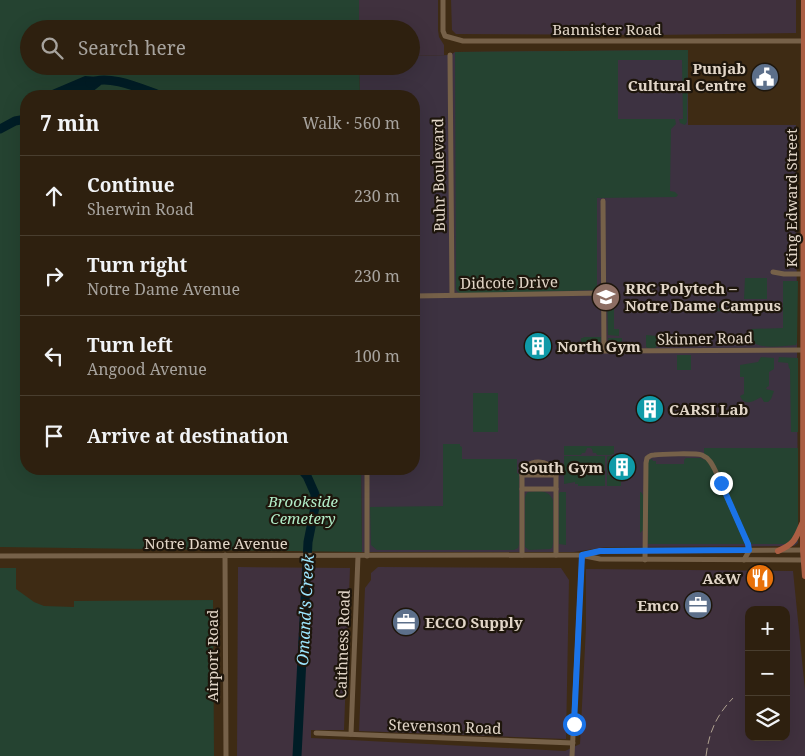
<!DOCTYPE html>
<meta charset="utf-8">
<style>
:root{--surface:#2e200f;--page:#3a2d1d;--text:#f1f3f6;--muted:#a7a39e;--line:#493e2f}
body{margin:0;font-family:"Noto Serif",serif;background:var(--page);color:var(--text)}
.controls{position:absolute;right:15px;bottom:15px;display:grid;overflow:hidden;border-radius:10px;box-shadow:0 5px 20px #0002}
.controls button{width:45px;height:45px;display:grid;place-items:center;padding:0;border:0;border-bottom:1px solid var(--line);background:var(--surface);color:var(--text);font:25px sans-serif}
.stop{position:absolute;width:15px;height:15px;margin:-11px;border:4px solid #1a73e8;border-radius:50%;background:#fff}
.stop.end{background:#1a73e8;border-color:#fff;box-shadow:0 1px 5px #0008}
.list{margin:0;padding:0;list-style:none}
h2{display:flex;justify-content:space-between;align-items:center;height:65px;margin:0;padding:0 20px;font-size:21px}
h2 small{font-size:16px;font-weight:400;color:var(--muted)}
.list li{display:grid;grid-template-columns:32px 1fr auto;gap:15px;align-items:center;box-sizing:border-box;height:80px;padding:0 20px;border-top:1px solid var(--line)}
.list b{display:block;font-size:19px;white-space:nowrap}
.list p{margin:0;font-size:16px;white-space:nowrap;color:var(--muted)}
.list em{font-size:16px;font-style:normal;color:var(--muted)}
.icon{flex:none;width:28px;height:28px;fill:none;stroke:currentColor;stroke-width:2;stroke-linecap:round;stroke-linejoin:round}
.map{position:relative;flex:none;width:805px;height:756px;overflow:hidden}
.search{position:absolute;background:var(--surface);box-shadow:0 5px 20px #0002;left:20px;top:20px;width:400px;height:55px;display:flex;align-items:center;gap:12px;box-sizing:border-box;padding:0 18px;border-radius:28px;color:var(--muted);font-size:19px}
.panel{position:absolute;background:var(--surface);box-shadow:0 5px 20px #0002;left:20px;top:90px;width:400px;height:385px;border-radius:20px}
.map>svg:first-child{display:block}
</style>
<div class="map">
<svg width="805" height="756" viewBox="0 0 805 756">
<rect width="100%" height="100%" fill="#3e2b14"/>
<g fill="#40313e" fill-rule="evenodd">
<path d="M359,0H438V30L439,37L444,45V55L411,56V29H359Z"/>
<path d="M451,0H796V33L654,35L456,34L452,30Z"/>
<path d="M238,567L350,568L344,730H311V738L565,751L580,744L586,627V569L793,571L805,690V756H237ZM749,610H786V737H749Z"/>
<path d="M378,567L561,568L569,580L566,739L359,731L365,588L371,580V573Z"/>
</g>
<path fill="#3d3241" d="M688,50V125H796L798,543L794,546L606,547L574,552H362L361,469H414V96H360L359,66H411V56L450,55L455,52Z"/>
<g fill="#254331">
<path d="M0,0H359V29H29V66H359L360,96H26V469H361L362,552L0,547Z"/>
<path d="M688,50L687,122L685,125L680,123L679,119H683L682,60H618V119H675L676,124L671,129L670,191L675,192L678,195L676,197L597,198V288L595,290L466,294L459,293L456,290L455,52Z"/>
<path d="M745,278H767V299H744Z"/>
<path d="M783,281H798L797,342L796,345C782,346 762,350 751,341V329L783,328Z"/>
<path d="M607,291H610V308H614V329H619V336L608,335Z"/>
<path d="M759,307H767L766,310L764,312L707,311V308H759Z"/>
<path d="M646,335L657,336V346L655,348H648L646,347Z"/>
<path d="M584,337H601L600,347L598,349L583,348L581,346V338H583Z"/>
<path d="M608,338H622V341L619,344V348L611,349L609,347Z"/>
<rect x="677" y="355" width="14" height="15"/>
<path d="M761,357L774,358V369L769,372V386L767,387L766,389L774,391L771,399L768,402H764L761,397C754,401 745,407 740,396L744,394V377H740V365L758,362Z"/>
<path d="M779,357L798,358V432H791L790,369L789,368L788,363L778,362Z"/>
<rect x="473" y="393" width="25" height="39"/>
<path d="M443,444H460V446L462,447V459H517V473L519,474V544L518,548L514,550H377L371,545L370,507L443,506Z"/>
<path d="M564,446H614V454H612V455H597L596,453H593L592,449L590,448H587L585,453H582L581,455H564Z"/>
<path d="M704,448H798V540L795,544H648V461L652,459L653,461H656V464H684V460L686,458H701L704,460Z"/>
<path d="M564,456H605V486H578V484H575V482L564,484Z"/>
<path d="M608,456H612V460H608V475H612V479L621,480V486H607V457Z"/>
<path d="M528,492C538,491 550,489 553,501V543L552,548L550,549L529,550L525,547V498L526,494Z"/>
<path d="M560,492H566V545L559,544V494Z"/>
<path d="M640,492H641L643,495V530L640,533Z"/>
<path d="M0,568H16V589L34,602L44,606L74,607V601L213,600L214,756H0Z"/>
</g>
<path fill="#001d26" d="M85,76L98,77L100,80L101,85L87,96H38Z"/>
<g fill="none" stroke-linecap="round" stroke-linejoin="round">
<g stroke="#001d26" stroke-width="9">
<path d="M90,83C108,73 144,90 162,96"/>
<path d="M0,129L15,121L26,119"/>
<path d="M297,756L308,542L315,507V494L307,476L301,469"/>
</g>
<g stroke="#766149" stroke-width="5">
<path d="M443,0V31L445,36L463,41H805"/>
<path d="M450,55L452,295"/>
<path d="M603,201L604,351L805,350"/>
<path d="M773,272L784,274H805"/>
<path d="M414,296L604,293"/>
<path d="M522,475H556"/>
<path d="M522,489H556"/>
<path d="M225,555L226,756"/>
<path d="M522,555V475C525,458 550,458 556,473V555"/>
<path d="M0,556L582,555L600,551L803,550"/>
<path d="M367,556V469"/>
<path d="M585,556L600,559L804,560"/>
<path d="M645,560L646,463L647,458C650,456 650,455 654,455C661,454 696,453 702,455C709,458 712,464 715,470L748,544L749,551L744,560"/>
<path d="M316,733L573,743"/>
<path d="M351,734L358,556"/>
<path d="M572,756L582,555"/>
</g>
<g stroke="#aa5e43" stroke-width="6">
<path d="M804,0L803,550L805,576"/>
<path d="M778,551C796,543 795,539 803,522"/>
</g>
<path stroke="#b0a291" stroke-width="1" stroke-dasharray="8 4" stroke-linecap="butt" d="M706,756C709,732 716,716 733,698"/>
</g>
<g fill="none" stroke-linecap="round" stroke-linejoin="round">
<path stroke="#1a73e8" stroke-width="6" d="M574,724L582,555L600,551L749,550L748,544L721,483"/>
</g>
<defs>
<symbol id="civic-disc" viewBox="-11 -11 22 22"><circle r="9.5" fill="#5c6f8a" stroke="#1e160c"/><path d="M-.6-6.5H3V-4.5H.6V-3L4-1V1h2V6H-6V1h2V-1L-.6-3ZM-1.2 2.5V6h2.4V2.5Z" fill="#fff"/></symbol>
<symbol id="university-disc" viewBox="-11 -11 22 22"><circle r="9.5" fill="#8d6e63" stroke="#1e160c"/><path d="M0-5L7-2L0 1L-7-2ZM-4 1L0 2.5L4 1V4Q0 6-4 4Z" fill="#fff"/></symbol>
<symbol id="building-disc" viewBox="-11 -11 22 22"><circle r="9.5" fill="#0f9aa8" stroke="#1e160c"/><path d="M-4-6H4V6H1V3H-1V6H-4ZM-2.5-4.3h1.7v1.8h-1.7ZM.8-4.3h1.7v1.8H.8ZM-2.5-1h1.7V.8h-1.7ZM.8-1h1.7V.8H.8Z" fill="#fff"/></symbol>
<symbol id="restaurant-disc" viewBox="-11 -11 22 22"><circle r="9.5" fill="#e8710a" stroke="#1e160c"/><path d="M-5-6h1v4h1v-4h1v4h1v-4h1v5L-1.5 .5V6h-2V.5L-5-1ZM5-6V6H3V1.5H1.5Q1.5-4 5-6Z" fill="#fff"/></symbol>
<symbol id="office-disc" viewBox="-11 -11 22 22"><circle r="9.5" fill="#5c6f8a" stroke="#1e160c"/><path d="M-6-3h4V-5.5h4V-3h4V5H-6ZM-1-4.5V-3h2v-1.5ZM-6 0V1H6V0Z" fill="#fff"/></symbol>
</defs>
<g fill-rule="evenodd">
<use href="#civic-disc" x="749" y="61" width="32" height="32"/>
<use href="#university-disc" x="590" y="281" width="32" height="32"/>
<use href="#building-disc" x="522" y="330" width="32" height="32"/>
<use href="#building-disc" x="634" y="393" width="32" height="32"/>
<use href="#building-disc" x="606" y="451" width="32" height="32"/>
<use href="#restaurant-disc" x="744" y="562" width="32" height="32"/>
<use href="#office-disc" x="682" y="589" width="32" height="32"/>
<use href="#office-disc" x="390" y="606" width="32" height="32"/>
</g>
<g text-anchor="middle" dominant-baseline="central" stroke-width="4.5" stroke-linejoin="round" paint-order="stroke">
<g font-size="15" fill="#e2d6c8" stroke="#1e160c">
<text x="607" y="29">Bannister Road</text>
<text transform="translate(438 175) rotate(-91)">Buhr Boulevard</text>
<text transform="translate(791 198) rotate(-90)">King Edward Street</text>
<text transform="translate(509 282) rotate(-1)">Didcote Drive</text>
<text transform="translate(705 338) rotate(-1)">Skinner Road</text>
<text x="216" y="543">Notre Dame Avenue</text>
<text transform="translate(342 644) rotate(-88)">Caithness Road</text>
<text transform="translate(212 656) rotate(-90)">Airport Road</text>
<text transform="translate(445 726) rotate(2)">Stevenson Road</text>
</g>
<g font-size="15" font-weight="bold" fill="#e2d6c8" stroke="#1e160c" text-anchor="end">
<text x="746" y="68">Punjab<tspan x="746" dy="17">Cultural Centre</tspan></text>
<text x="625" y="288" text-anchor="start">RRC Polytech –<tspan x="625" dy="17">Notre Dame Campus</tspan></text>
<text x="557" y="346" text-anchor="start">North Gym</text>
<text x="669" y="409" text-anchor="start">CARSI Lab</text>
<text x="603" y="467">South Gym</text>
<text x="741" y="578">A&amp;W</text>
<text x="679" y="605">Emco</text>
<text x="425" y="622" text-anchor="start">ECCO Supply</text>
</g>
<g font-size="15" font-style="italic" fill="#b2edc8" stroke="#1e160c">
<text x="303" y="501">Brookside<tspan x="303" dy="17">Cemetery</tspan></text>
</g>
<g font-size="16" font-style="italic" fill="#9de6fe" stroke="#1e160c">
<text transform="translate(305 610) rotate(-87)">Omand's Creek</text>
</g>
</g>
</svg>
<div class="controls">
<button>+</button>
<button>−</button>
<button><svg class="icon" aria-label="layers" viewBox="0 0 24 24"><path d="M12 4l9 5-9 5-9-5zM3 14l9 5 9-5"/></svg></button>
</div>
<div class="stop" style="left:574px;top:724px"></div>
<div class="stop end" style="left:721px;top:483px"></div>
<div class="search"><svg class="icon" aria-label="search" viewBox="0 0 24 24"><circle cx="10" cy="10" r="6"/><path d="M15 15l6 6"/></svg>Search here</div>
<section class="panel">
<h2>7 min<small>Walk · 560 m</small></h2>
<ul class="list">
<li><svg class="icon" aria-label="ahead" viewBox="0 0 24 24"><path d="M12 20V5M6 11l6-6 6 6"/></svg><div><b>Continue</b><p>Sherwin Road</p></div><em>230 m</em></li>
<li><svg class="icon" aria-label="right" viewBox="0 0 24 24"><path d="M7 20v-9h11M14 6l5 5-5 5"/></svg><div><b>Turn right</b><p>Notre Dame Avenue</p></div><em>230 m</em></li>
<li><svg class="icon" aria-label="left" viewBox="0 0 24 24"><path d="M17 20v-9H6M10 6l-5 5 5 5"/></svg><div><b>Turn left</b><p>Angood Avenue</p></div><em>100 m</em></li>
<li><svg class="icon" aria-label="arrive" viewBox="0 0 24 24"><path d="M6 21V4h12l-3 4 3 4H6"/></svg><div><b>Arrive at destination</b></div></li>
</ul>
</section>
</div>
